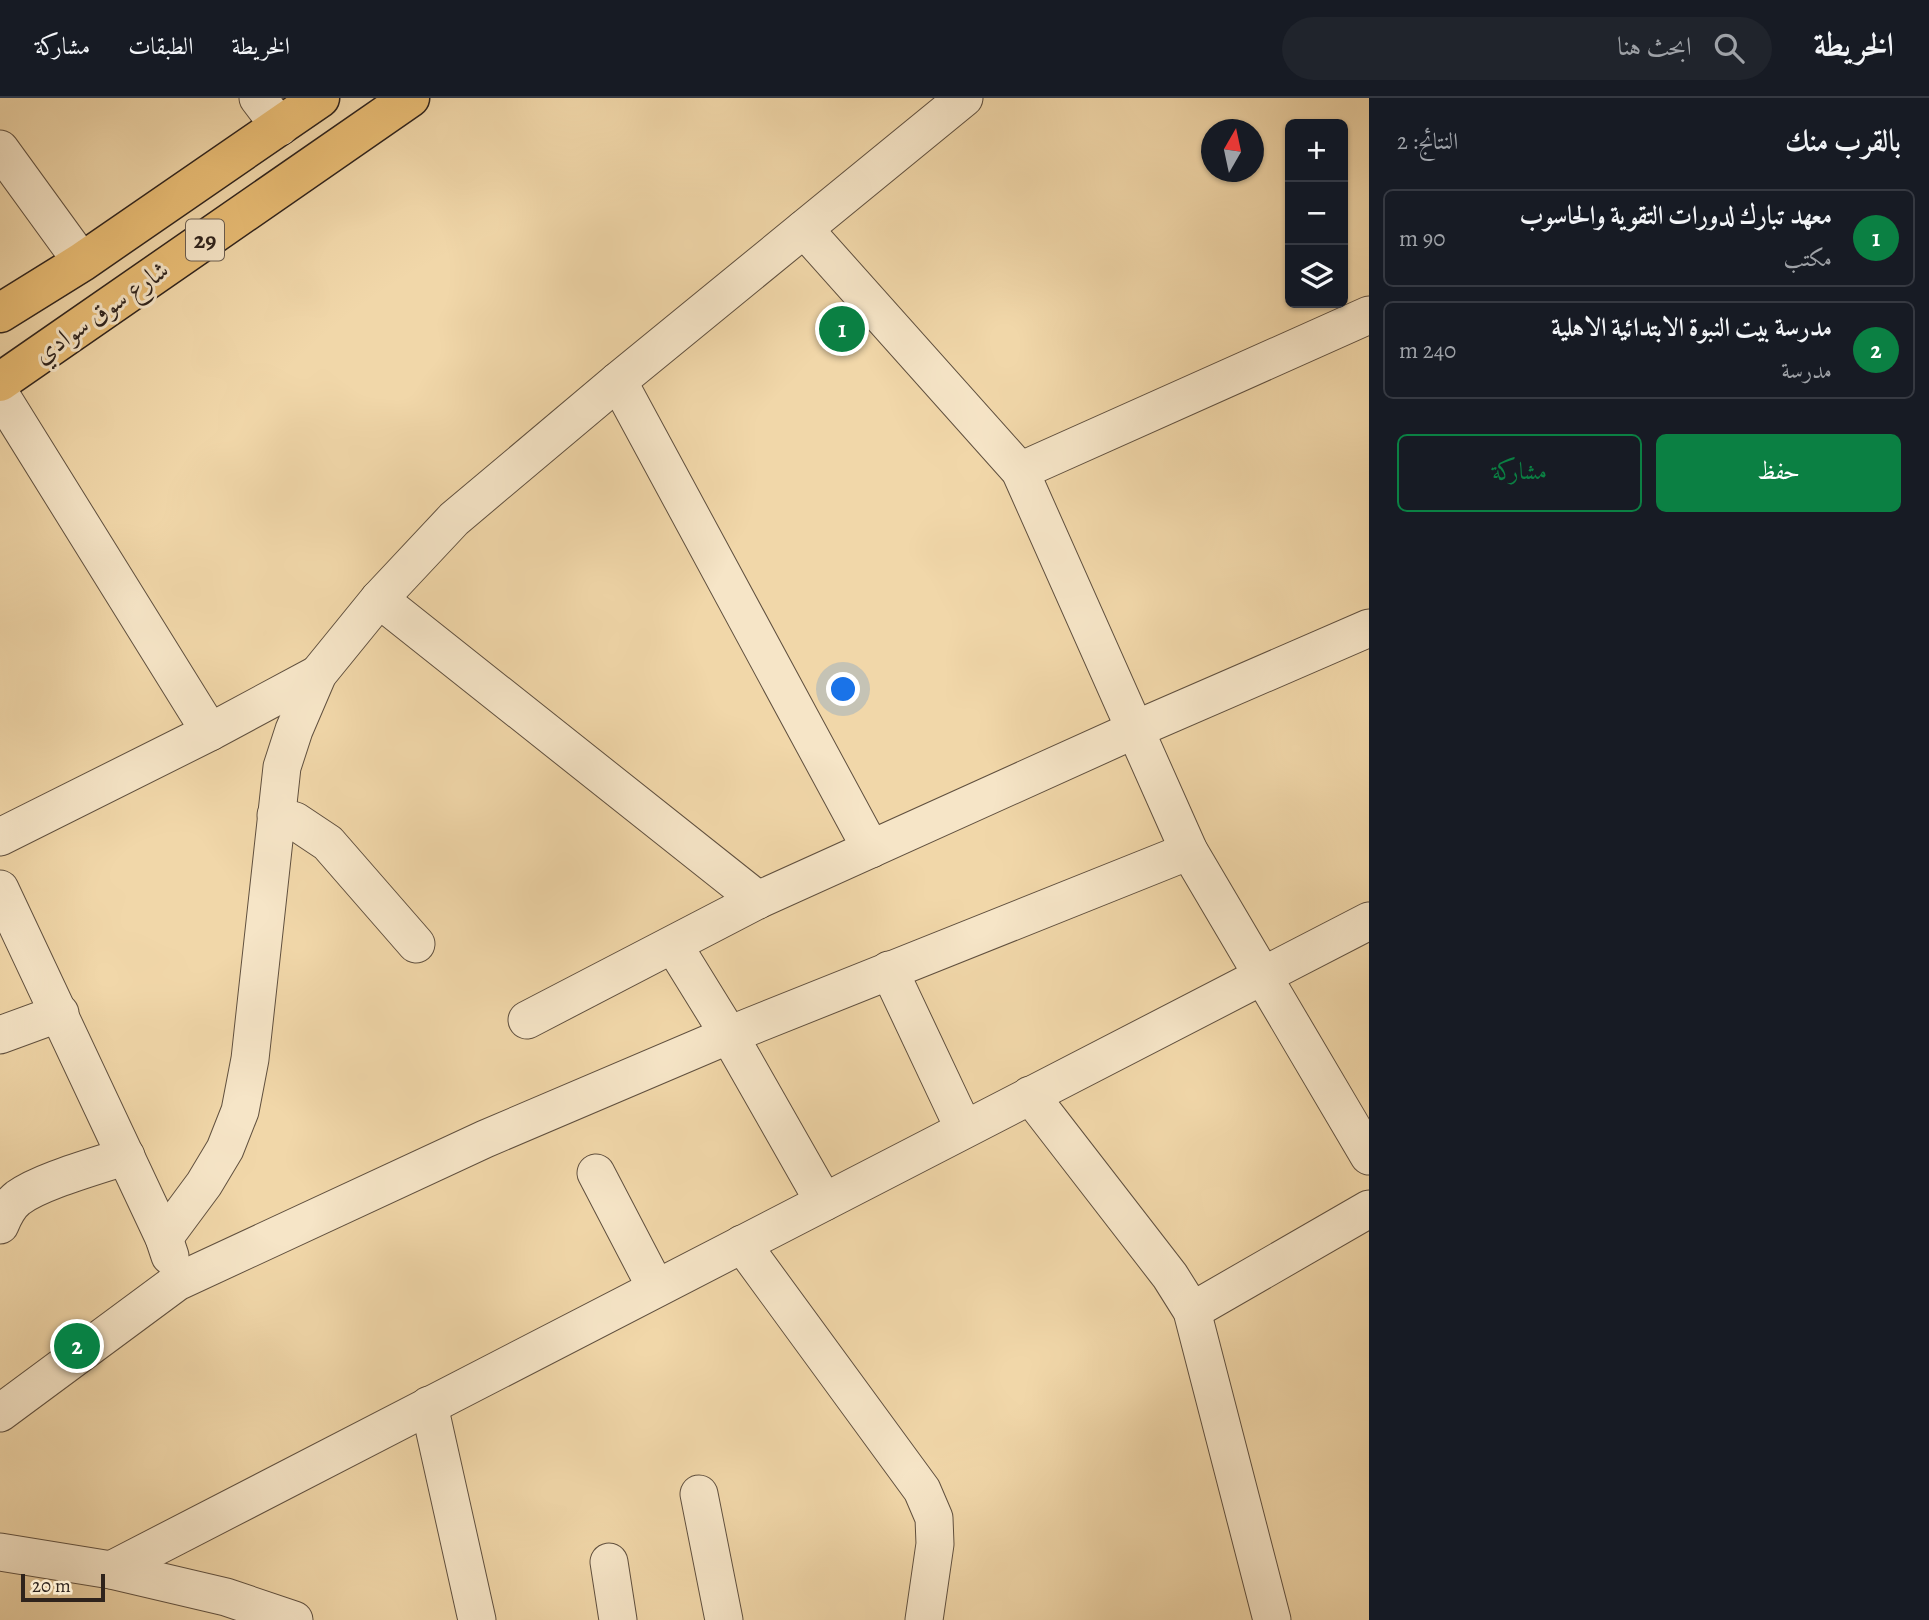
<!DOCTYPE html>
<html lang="ar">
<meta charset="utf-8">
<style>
:root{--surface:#171b24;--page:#20242c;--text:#f1f3f6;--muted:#9ea1a6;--line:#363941;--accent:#0b8043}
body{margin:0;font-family:Alegreya,Amiri,serif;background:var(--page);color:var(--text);direction:rtl}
.controls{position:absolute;right:21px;top:21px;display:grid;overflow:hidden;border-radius:10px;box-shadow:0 2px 5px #0004}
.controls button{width:63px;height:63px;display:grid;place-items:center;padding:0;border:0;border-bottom:2px solid var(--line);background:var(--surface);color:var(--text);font:35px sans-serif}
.compass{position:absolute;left:1201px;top:21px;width:63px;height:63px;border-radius:50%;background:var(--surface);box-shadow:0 2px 5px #0004;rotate:9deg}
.scale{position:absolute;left:21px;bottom:18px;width:84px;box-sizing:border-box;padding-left:7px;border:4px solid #2f231c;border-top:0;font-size:19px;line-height:24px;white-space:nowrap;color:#2f231c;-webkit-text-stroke:5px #f6e5c7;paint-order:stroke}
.you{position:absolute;left:844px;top:592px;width:24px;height:24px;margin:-18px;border:5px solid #fff;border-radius:50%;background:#1a73e8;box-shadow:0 0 0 10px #1a73e833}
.badge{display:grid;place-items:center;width:46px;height:46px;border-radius:50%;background:var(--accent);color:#fff;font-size:23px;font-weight:700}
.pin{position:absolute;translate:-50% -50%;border:4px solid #fff;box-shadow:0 2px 7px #0006}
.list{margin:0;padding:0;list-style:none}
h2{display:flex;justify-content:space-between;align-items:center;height:91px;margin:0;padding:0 28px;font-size:30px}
h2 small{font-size:23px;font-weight:400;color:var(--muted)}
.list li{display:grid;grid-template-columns:46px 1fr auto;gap:21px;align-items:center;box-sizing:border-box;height:98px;margin:0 14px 14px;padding:0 14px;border:2px solid var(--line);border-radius:10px}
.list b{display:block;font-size:26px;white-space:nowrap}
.list p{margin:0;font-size:23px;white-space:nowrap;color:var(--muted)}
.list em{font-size:23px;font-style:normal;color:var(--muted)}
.actions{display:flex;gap:14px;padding:21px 28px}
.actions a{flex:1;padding:16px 0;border:2px solid var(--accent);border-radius:10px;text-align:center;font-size:24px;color:var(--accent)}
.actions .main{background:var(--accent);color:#fff}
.icon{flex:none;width:38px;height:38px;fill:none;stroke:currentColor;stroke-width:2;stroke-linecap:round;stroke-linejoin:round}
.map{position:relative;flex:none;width:1369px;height:1522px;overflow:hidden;direction:ltr}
header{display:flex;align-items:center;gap:42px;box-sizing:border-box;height:98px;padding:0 35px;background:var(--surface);border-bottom:2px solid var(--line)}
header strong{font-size:33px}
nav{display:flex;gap:38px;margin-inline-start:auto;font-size:24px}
.search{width:490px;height:63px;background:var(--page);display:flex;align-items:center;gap:18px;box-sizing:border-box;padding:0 24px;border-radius:38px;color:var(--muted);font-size:26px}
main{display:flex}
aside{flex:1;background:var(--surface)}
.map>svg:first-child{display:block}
</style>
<header>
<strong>الخريطة</strong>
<div class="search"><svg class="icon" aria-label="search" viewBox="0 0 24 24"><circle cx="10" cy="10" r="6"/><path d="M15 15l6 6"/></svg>ابحث هنا</div>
<nav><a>الخريطة</a><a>الطبقات</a><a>مشاركة</a></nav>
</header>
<main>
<aside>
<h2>بالقرب منك<small>النتائج: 2</small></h2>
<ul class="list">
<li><span class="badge">1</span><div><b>معهد تبارك لدورات التقوية والحاسوب</b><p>مكتب</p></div><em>90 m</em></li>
<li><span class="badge">2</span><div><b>مدرسة بيت النبوة الابتدائية الاهلية</b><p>مدرسة</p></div><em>240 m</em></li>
</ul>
<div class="actions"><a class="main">حفظ</a><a>مشاركة</a></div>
</aside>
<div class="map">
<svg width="1369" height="1522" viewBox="0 0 1369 1522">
<rect width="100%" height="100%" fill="#f1d7a9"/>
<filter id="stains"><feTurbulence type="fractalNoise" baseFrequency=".00286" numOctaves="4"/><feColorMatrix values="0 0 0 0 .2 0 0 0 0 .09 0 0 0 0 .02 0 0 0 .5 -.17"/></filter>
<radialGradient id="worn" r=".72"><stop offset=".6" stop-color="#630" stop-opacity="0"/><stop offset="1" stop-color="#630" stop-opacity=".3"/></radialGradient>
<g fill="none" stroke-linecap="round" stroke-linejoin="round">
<defs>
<g id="minor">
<path d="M258,0L280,29"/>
<path d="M0,51L82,164"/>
<path d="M804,131L1020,373L1189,753L1369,1058"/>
<path d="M618,283L871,751"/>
<path d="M0,296L210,634"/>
<path d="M1020,373L1369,217"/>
<path d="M379,501L758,802"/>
<path d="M276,717L295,723L328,745L416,846"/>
<path d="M0,739L210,634L318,576"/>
<path d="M0,791L164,1140L170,1158"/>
<path d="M674,848L729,937L824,1104"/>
<path d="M889,872L964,1031"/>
<path d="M527,922L758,802L1134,632L1369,530"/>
<path d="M0,937L60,915"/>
<path d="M1030,997L1170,1178L1192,1213L1272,1522"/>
<path d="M596,1075L656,1190"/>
<path d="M0,1127C4,1117 9,1107 18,1100C41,1083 97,1068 126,1058"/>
<path d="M164,1140L204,1086L225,1051L240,1013L250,961L282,669L294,632L318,576L379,501L454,421L618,283L964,0"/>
<path d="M742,1146L922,1392L934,1420L935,1446L924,1522"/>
<path d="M1192,1213L1369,1111"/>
<path d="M429,1307L477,1522"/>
<path d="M0,1315L177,1184L485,1041L729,937L1189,753"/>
<path d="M699,1396L724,1522"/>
<path d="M0,1454L111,1472L226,1499L294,1522"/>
<path d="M609,1464L618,1522"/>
<path d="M111,1472L1369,823"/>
</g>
<g id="major">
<path d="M0,215L82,164L320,0"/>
<path d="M0,284L410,0"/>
</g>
</defs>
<use href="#minor" stroke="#60503f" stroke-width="39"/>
<use href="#major" stroke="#2f231c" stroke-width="41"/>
<use href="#minor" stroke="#f6e5c7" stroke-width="37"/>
<use href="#major" stroke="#e8bc74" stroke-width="38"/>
</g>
<g text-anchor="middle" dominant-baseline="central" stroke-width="6" stroke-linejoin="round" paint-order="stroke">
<rect fill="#f6e5c7" stroke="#6b5d4f" stroke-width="2" x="186" y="121.5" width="38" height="41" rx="5"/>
<g font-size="24" font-weight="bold" fill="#2f231c">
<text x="205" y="142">29</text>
</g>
<g font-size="26" fill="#2f231c" stroke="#f6e5c7">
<text transform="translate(101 214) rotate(-35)">شارع سوق سوادي</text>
</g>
</g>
<rect width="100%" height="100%" filter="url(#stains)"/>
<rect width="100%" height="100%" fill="url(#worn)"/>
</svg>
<div class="controls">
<button>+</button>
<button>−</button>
<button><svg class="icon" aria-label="layers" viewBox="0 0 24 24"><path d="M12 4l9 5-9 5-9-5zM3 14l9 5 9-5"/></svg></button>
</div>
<svg class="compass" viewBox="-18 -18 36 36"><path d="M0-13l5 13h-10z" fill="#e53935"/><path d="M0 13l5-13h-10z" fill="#9ea1a6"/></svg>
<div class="scale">20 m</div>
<div class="you"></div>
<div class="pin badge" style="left:842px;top:231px">1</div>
<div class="pin badge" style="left:77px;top:1248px">2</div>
</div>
</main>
